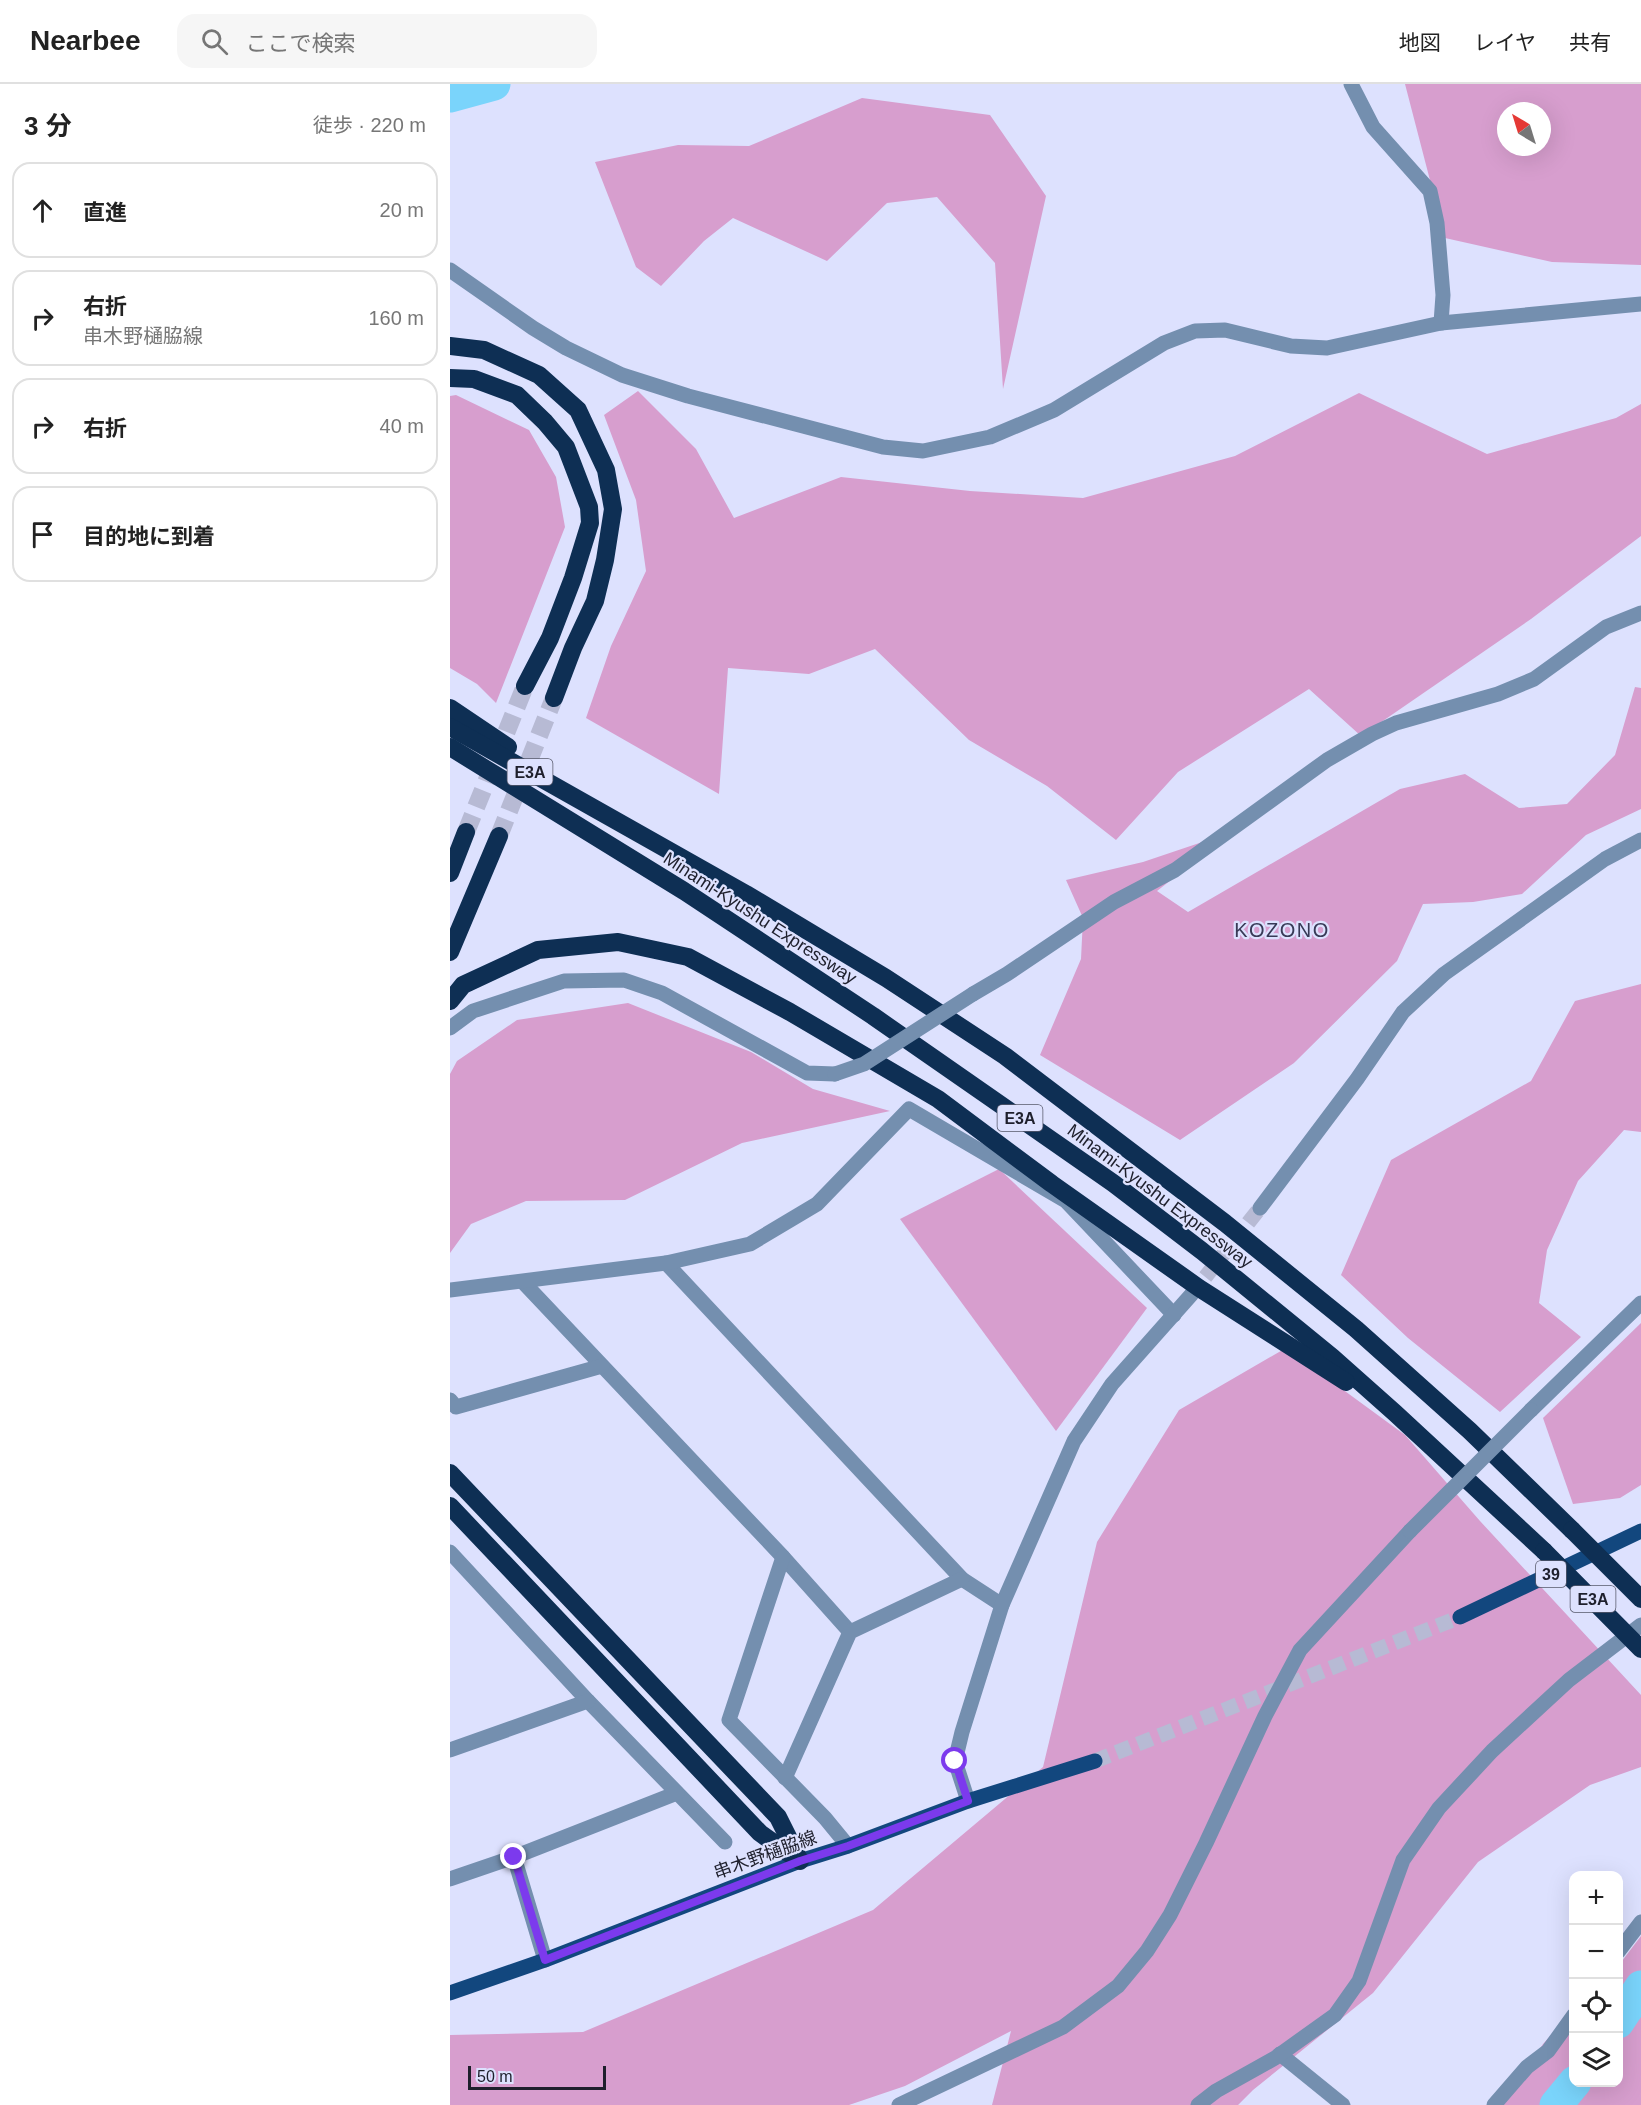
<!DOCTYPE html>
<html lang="ja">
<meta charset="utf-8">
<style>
:root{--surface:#fff;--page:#f6f6f6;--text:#222;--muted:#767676;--line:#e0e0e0}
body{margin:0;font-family:Helvetica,"Noto Sans JP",sans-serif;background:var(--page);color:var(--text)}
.controls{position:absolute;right:18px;bottom:18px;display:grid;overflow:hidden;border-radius:12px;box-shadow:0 6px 24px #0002}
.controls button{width:54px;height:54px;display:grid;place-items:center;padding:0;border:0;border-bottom:2px solid var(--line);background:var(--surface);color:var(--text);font:30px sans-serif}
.compass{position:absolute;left:1047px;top:18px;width:54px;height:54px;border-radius:50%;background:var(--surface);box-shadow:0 6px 24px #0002;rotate:322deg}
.scale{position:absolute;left:18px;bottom:15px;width:138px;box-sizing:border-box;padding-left:6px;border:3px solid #1e1f2c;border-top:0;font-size:16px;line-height:21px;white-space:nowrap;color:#1e1f2c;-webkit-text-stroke:4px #dde1fe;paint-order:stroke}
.stop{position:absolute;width:18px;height:18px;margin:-14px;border:4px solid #7c3aed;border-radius:50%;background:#fff}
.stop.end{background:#7c3aed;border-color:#fff;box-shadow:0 2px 6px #0008}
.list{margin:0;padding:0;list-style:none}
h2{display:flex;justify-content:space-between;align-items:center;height:78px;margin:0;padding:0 24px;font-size:26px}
h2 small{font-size:20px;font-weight:400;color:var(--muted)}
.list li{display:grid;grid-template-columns:39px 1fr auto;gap:18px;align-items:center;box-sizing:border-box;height:96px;margin:0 12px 12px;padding:0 12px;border:2px solid var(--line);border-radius:18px}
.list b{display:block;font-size:22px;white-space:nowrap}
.list p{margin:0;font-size:20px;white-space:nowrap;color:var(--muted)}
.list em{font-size:20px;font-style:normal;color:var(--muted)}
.icon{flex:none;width:33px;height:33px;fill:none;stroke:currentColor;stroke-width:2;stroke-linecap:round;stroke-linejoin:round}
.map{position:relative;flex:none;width:1191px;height:2021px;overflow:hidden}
header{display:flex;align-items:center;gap:36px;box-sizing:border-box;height:84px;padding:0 30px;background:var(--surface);border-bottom:2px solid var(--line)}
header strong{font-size:28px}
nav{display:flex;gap:33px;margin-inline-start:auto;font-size:21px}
.search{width:420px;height:54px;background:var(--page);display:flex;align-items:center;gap:15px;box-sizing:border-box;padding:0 21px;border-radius:18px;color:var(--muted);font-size:22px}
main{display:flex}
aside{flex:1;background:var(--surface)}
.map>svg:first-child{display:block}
</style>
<header>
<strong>Nearbee</strong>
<div class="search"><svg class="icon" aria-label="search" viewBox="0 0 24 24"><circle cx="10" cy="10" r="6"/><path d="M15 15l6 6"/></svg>ここで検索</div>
<nav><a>地図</a><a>レイヤ</a><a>共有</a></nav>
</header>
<main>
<aside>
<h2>3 分<small>徒歩 · 220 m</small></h2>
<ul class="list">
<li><svg class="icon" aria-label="ahead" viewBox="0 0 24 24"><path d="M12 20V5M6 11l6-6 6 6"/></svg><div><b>直進</b></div><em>20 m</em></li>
<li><svg class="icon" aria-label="right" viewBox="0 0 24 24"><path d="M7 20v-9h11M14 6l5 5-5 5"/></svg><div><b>右折</b><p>串木野樋脇線</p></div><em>160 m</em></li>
<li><svg class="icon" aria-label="right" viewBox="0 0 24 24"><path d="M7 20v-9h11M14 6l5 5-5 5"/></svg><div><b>右折</b></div><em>40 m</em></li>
<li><svg class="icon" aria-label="arrive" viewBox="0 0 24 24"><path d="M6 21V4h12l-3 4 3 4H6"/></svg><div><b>目的地に到着</b></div></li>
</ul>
</aside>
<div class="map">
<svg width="1191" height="2021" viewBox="0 0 1191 2021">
<rect width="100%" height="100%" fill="#dde1fe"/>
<g fill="#d79ece" fill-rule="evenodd">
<path d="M955,0H1191V181L1102,178L995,154ZM1056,27H1092V63H1056Z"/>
<path d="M412,14L540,31L596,112L553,305L545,179L487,113L437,119L377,177L283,134L254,157L211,202L186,183L145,78L228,61L299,62Z"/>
<path d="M188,307L246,365L284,434L391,393L520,407L633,414L785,372L909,309L1037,370L1166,334L1191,320V452L1081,535L911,652L859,605L728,688L666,756L597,702L519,656L425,565L359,590L278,584L269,710L136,634L161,562L196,487L186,416L154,331Z"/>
<path d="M6,311L79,346L106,393L115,443L46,619L27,600L0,584V312Z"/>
<path d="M1185,603L1191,604V725L1136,751L1072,810L1023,818L973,820L947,877L844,979L730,1056L590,971L631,875L633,834L616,796L693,778L782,748L707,807L738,828L950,705L1015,690L1069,724L1117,720L1165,671Z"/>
<path d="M1191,900V1048L1174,1046L1128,1097L1097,1166L1089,1219L1131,1253L1050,1328L958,1254L891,1191L941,1076L1081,997L1125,917Z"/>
<path d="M178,919L301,968L363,1005L440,1027L292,1059L175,1116L76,1117L21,1140L0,1169V990L7,977L67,936Z"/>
<path d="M549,1085L697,1224L606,1347L450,1135Z"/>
<path d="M1191,1239V1401L1170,1414L1123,1420L1093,1334Z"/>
<path d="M836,1264L955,1351L1030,1437L1191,1611V1683L1140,1701L1028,1778L923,1909L803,2006L788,2021H542L561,1947L455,2002L399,2021H0V1951L133,1948L423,1826L593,1683L647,1458L729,1326Z"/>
<path d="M1191,1852V2021H1053L1093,1960L1123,1927L1124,1998H1168L1169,1881Z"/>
</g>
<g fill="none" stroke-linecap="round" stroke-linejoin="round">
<g stroke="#7ad4fb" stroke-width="33">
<path d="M0,12L44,0"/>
<path d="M1168,1938L1191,1903"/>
<path d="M1106,2021L1125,1998"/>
</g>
<path stroke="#b7bad4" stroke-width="15" stroke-dasharray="15 8" stroke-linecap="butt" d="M741,1211L810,1124"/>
<path stroke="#b7bad4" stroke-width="15" stroke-dasharray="15 8" stroke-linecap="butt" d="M645,1677L1010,1533"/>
<g stroke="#b7bad4" stroke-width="18" stroke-dasharray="18 9" stroke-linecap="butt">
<path d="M16,748L75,602"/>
<path d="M49,752L104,614"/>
</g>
<g stroke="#748faf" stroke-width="15">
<path d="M901,0L923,43L980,107L987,139L993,211L991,239"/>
<path d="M0,186L83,244L116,264L172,291L238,312L433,363L473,367L540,353L604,326L714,259L745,247L775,246L841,262L877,264L991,239L1191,220"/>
<path d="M523,910L557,890L664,818L725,786L877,676L922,650L946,639L1048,610L1084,595L1156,543L1191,529"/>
<path d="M0,944L23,927L114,897L174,896L212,909L357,989L385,990"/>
<path d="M216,1179L512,1495L552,1521"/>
<path d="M73,1198L333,1473L400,1548"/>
<path d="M0,1206L216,1179L300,1160L367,1120L459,1025L616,1117L724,1231"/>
<path d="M0,1316L6,1323L152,1282"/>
<path d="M1081,1326L1191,1219"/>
<path d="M0,1468L138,1617L275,1758"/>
<path d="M333,1473L279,1636L375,1734L398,1762"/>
<path d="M0,1666L138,1617"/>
<path d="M335,1694L400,1548L512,1495"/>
<path d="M0,1795L64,1773"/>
<path d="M1168,1868L1191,1838"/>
<path d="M95,1876L64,1773L227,1709"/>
<path d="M830,1970L893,2021"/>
<path d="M449,2021L613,1943L668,1902L697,1867L720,1831L756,1759L815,1632L850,1566L960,1447"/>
<path d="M748,2021L766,2007L825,1974L885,1931L909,1897L953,1776L989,1724L1042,1667L1119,1596L1191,1541"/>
<path d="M1044,2021L1077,1983L1098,1967L1124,1931"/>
</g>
<g stroke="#748faf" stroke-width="15">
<path d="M810,1124L907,995L953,928L994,890L1155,775L1191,756"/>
<path d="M518,1717L505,1677L512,1648L552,1521L624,1357L662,1300L741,1211"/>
</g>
<g stroke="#12477e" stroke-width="15">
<path d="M1010,1533L1191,1447"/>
<path d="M0,1909L95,1876L350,1777L398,1762L518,1717L645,1677"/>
</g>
<g stroke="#0e2f54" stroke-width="18">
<path d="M0,262L34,266L89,291L128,326L156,386L163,425L155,476L145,517L123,564L104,614"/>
<path d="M0,294L24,295L67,311L95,338L116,363L139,423L140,439L123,494L100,554L75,602"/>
<path d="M0,624L58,663"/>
<path d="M0,643L296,810L436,894L555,972L775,1139L906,1245L1020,1347L1122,1446"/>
<path d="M0,663L234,807L423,932L663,1099L752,1167L882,1273L945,1329L1094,1467"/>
<path d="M0,789L16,748"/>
<path d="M0,868L49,752"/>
<path d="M0,917L13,901L88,866L168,858L238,873L340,928L488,1015L602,1100L749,1204L896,1298"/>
<path d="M0,1389L328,1733L350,1777"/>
<path d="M0,1422L310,1749L348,1776"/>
</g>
<g stroke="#748faf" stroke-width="15">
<path d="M385,990L414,980L523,910"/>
<path d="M960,1447L1081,1326"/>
</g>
<g stroke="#0e2f54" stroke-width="18">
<path d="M1122,1446L1191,1515"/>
<path d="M1094,1467L1191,1565"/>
</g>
</g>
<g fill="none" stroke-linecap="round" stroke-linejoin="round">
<path stroke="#7c3aed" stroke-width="8" d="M64,1773L95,1876L350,1777L398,1762L518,1717L505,1677"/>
</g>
<g text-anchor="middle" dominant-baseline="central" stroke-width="4.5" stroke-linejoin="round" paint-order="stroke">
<g fill="#dde1fe" stroke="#57596b" stroke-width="1.5">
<rect x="57.5" y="675" width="45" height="26" rx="4.5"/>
<rect x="547.5" y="1021" width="45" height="26" rx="4.5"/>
<rect x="1086" y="1477" width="30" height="26" rx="4.5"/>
<rect x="1120.5" y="1502" width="45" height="26" rx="4.5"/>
</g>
<g font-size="16" font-weight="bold" fill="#1e1f2c">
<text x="80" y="688">E3A</text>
<text x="570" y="1034">E3A</text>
<text x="1101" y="1490">39</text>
<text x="1143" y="1515">E3A</text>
</g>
<g font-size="18" fill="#1e1f2c" stroke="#dde1fe">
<text transform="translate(310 834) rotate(33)">Minami-Kyushu Expressway</text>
<text transform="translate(710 1112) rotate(37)">Minami-Kyushu Expressway</text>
<text transform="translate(315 1771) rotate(-20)">串木野樋脇線</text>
</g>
<g font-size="20" letter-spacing="1.5" fill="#383a57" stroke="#dde1fe">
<text x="832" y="846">KOZONO</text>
</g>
</g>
</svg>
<div class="controls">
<button>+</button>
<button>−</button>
<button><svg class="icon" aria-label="locate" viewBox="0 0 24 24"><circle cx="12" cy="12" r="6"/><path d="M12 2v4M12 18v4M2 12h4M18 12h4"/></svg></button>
<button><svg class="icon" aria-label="layers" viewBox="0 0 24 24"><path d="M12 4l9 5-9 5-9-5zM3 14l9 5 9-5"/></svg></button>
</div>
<svg class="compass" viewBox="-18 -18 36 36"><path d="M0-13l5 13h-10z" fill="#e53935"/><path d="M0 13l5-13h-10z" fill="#767676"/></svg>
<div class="scale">50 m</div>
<div class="stop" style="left:505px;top:1677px"></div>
<div class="stop end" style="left:64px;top:1773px"></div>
</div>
</main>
